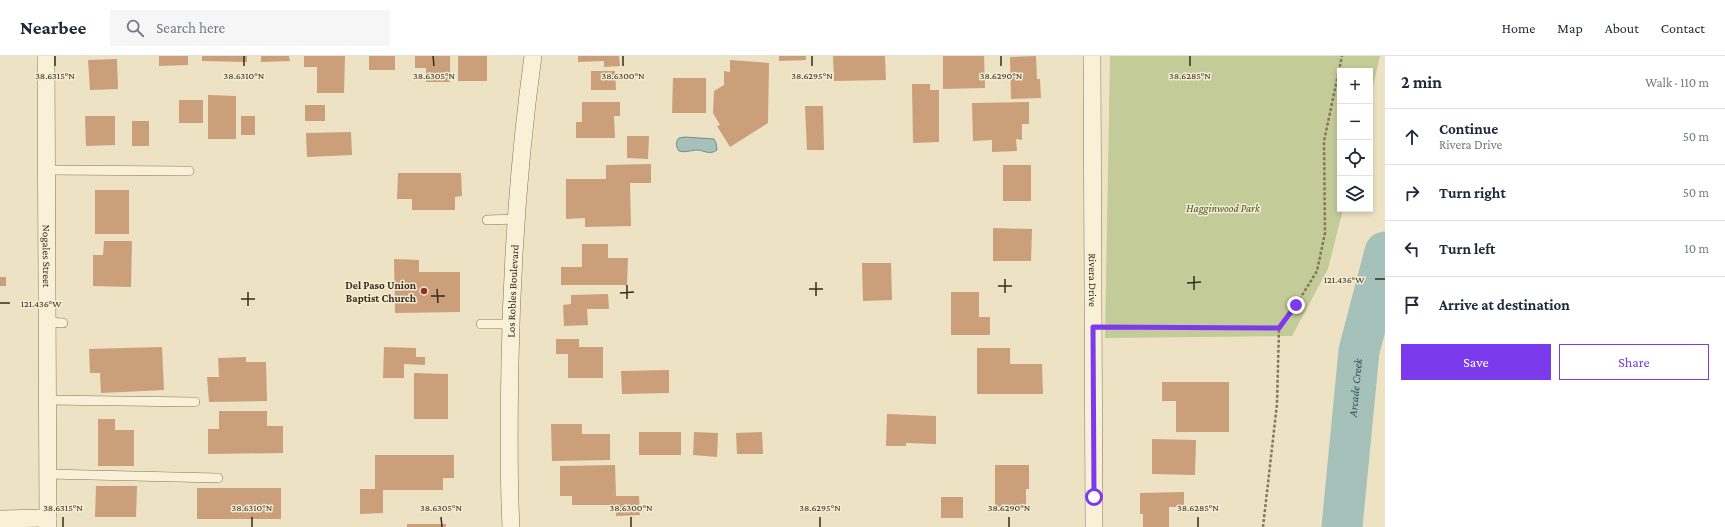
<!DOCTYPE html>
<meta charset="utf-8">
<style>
:root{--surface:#fff;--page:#f6f6f7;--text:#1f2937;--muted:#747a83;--line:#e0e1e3;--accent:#7c3aed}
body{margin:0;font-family:"Crimson Pro",serif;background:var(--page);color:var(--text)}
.controls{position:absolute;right:12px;top:12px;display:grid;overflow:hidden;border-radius:0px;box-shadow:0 2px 6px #0003}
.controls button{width:36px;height:36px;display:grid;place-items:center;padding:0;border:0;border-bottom:1px solid var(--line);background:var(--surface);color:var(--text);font:20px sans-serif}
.stop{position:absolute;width:12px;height:12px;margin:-9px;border:3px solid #7c3aed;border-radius:50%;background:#fff}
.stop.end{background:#7c3aed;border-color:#fff;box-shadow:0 1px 4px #0008}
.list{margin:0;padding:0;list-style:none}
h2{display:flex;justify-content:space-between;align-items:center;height:52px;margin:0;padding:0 16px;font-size:17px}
h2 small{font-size:13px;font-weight:400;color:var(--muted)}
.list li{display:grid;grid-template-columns:26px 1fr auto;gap:12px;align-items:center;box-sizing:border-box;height:56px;padding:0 16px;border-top:1px solid var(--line)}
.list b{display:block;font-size:15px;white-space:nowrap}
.list p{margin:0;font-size:13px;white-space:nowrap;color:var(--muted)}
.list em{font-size:13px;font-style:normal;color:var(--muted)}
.actions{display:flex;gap:8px;padding:12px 16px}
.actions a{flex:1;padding:9px 0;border:1px solid var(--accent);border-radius:0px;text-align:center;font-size:14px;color:var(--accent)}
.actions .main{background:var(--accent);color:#fff}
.icon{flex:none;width:22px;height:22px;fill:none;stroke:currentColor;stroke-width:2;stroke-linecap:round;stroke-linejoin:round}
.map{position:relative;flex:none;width:1385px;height:471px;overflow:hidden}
header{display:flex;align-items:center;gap:24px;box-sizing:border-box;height:56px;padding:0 20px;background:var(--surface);border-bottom:1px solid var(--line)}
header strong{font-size:19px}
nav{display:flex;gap:22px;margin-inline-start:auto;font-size:14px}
.search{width:280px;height:36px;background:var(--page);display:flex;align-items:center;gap:10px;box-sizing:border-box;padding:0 14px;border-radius:0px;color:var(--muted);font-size:15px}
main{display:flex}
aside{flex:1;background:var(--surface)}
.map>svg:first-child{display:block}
</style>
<header>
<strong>Nearbee</strong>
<div class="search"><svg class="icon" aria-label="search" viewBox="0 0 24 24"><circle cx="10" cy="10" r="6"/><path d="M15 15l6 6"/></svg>Search here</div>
<nav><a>Home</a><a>Map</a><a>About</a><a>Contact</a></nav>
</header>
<main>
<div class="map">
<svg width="1385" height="471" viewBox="0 0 1385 471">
<rect width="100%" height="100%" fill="#ede3c4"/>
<path fill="#c3cb98" d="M1110,0H1380L1370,43V15H1340V153H1343L1328,213L1292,280L1105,282Z"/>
<path fill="#a6c0ba" stroke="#6d8e87" d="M685,81L714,83L716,87L717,94C710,99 705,95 698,94C691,94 686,97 679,95C676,90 675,87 679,82Z"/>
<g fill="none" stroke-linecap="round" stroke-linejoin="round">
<path stroke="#a6c0ba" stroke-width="41" id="s1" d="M1342,471L1359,295L1385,196"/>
</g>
<g fill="#cb9f7a">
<path d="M159,0H188V9L159,10Z"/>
<path d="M202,0H247V6L202,5Z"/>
<path d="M261,0H289L290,5L261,6Z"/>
<path d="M304,0H345L344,37H317V11H304Z"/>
<rect x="369" y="0" width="26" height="14"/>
<path d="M415,0H450V26H426V12H415Z"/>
<rect x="458" y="0" width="29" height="25"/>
<path d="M578,0H619L620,10L604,11V5L578,6Z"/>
<path d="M779,0H806V4L779,5Z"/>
<path d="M833,0H885L886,24L834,25Z"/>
<path d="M943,0H984L985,32L943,33Z"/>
<path d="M1036,0L1037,23H1040L1041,42L1011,43L1010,1Z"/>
<path d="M117,3L118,33L90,34L88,4Z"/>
<path d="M730,4L769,7L768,67L730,91L717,70L720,69L713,57L714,35L724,29V15L730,16Z"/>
<path d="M591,15H615L616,34H591Z"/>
<path d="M673,22H706V57H672Z"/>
<path d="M912,28H930V34H939V86L913,87Z"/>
<path d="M208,39L236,40V83H208Z"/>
<rect x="179" y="44" width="24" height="23"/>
<path d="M582,46H620V60H614L615,82H576V66H582Z"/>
<path d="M1029,46V68H1022V84L1016,83L1017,95L992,96V84L973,85L972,47Z"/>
<rect x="305" y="49" width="20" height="16"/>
<path d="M805,50H823L824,94H807Z"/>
<path d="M85,60H115V89L86,90Z"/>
<rect x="241" y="60" width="14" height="19"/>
<rect x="132" y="65" width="17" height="25"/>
<path d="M351,76L352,99L307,101L306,77Z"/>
<path d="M627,80H649L648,103L627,102Z"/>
<path d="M651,108V127H630L631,170L585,171V162L566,163V123H606V109Z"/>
<rect x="1003" y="109" width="28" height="36"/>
<path d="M398,117H461L462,140L455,141V154H412V143H397Z"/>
<rect x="95" y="134" width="34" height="44"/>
<path d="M993,172L1032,173L1031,205H993Z"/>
<path d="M104,185H132L131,231L93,230V199H103Z"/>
<path d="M582,188H608V202H628L627,229H561V211H582Z"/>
<path d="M394,203L419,204V216H460V256L395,257Z"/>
<path d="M862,207H891L892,244L863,245Z"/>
<rect x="0" y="221" width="6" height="9"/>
<path d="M951,236H979V261H990V279H951Z"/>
<path d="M608,238L609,253H587L588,269L564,270L563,249L571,248V239Z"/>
<path d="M556,283H579V291H603V322H568V298H556Z"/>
<path d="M162,291L164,334L101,337L100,317H90L89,293Z"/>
<path d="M384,291L416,292V301H425V309L404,308V322H383Z"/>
<path d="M977,292H1010V308H1042L1043,338H977Z"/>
<path d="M246,301V306H266L267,345L209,346L207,321H219L218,302Z"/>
<path d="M669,314V337L622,338L621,315Z"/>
<path d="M414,317L448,318V363H414Z"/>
<path d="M1162,326H1229V376H1176V345H1162Z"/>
<path d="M219,355H267V370H283V397L208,398V373H219Z"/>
<path d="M887,358L936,360V388L906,387V390H886Z"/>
<path d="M98,363H115V374H134V410H98Z"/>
<path d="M551,368H582V378H610V404L552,405Z"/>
<rect x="639" y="376" width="42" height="23"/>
<path d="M694,376L718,377L717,401L693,399Z"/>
<path d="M762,376L763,398H737L736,377Z"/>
<path d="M1152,383L1196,384L1195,419L1152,418Z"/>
<path d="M375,399H454V422H443V434H383V457L360,458V433H375Z"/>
<path d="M615,409L616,440H639L640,459L616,460V449H572V440H560V410Z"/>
<path d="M995,409H1029V433H1026V451H995Z"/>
<path d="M96,430H137L136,461H95Z"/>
<rect x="197" y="432" width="84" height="31"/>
<path d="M1184,436V451H1169V471H1143V458H1140V437Z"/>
<rect x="941" y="441" width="22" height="21"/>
<rect x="407" y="468" width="39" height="3"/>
</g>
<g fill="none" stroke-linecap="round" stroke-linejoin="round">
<defs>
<g id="lane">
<path d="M46,114L189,115"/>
<path d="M487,164L516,163"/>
<path d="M47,266L63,267"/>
<path d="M481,268H511"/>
<path d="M47,344L195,346"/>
<path d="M48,418L218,422"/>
</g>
<g id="street">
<path id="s2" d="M46,0L48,471"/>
<path id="s3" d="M1092,0L1094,471"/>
<path d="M0,463L48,462"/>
<path id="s4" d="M511,471C508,416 509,360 510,305C512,203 519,101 533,0"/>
</g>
</defs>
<use href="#lane" stroke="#87745b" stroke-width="10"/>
<use href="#street" stroke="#87745b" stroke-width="18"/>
<g stroke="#87745b" stroke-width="2.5" stroke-dasharray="3 2" stroke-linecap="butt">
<path d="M1114,271L1279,272"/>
<path d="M1263,471L1277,348L1279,272L1296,249L1317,215L1325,177L1324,85L1342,0"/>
</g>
<use href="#lane" stroke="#f8f0d7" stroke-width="9"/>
<use href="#street" stroke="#f8f0d7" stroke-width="17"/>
</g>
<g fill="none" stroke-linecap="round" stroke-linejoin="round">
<path stroke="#7c3aed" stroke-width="5" d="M1094,441L1093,271L1279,272L1296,249"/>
</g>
<path fill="none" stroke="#372c1e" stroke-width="1.5" d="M55,0V10M244,0V10M433,0L434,10M623,0V10M812,0V10M1001,0V10M1190,0V10M1194,220V234M1005,223V237M1375,223H1385M816,226V240M1187,227L1201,226M627,229V243M998,230H1012M437,233L438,247M809,233H823M248,236V250M620,237L634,236M431,240H445M241,243H255M0,247H10M63,461V471M252,461V471M441,461L442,471M631,461V471M820,461V471M1009,461V471M1198,461V471"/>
<circle fill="#95302c" stroke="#f5edd3" stroke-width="1.5" cx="424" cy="235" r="4"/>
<g text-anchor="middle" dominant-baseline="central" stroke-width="3" stroke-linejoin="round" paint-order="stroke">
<g font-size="11" font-style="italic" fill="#465425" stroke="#f5edd3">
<text x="1223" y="152">Hagginwood Park</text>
</g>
<g font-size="11" fill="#372c1e" stroke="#f5edd3">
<text stroke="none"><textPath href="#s2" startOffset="200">Nogales Street</textPath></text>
<text stroke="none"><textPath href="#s3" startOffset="224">Rivera Drive</textPath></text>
<text stroke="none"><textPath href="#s4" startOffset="236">Los Robles Boulevard</textPath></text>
</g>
<g font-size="11" font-weight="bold" fill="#372c1e" stroke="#f5edd3" text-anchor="end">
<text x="416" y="229">Del Paso Union<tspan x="416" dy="13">Baptist Church</tspan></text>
</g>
<g font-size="12" font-style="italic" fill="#2e5756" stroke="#f5edd3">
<text stroke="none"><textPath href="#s1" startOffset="140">Arcade Creek</textPath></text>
</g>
</g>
<g font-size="10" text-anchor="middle" fill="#372c1e" stroke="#f5edd3" stroke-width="3" stroke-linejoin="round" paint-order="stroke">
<text x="55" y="23">38.6315°N</text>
<text x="244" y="23">38.6310°N</text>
<text x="434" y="23">38.6305°N</text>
<text x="623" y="23">38.6300°N</text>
<text x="812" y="23">38.6295°N</text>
<text x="1001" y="23">38.6290°N</text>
<text x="1190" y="23">38.6285°N</text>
<text x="1344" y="227">121.436°W</text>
<text x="41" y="251">121.436°W</text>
<text x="63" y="455">38.6315°N</text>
<text x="252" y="455">38.6310°N</text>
<text x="441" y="455">38.6305°N</text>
<text x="631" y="455">38.6300°N</text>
<text x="820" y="455">38.6295°N</text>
<text x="1009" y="455">38.6290°N</text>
<text x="1198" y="455">38.6285°N</text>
</g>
</svg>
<div class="controls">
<button>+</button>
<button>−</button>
<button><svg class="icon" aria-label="locate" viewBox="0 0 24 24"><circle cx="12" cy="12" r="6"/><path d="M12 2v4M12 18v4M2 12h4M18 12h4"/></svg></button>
<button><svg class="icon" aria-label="layers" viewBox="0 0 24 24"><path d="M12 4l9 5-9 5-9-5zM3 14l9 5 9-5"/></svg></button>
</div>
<div class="stop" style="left:1094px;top:441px"></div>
<div class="stop end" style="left:1296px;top:249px"></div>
</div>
<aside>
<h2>2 min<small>Walk · 110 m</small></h2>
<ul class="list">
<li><svg class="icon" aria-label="ahead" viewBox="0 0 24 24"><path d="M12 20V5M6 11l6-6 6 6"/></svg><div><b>Continue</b><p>Rivera Drive</p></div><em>50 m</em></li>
<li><svg class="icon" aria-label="right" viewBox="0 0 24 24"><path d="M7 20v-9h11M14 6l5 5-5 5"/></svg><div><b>Turn right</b></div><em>50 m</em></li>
<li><svg class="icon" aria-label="left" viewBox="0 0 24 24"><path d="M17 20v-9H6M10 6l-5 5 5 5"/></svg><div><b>Turn left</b></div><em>10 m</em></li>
<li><svg class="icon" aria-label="arrive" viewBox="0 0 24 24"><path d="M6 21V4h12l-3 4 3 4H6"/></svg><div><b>Arrive at destination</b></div></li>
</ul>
<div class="actions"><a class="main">Save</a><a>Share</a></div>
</aside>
</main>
